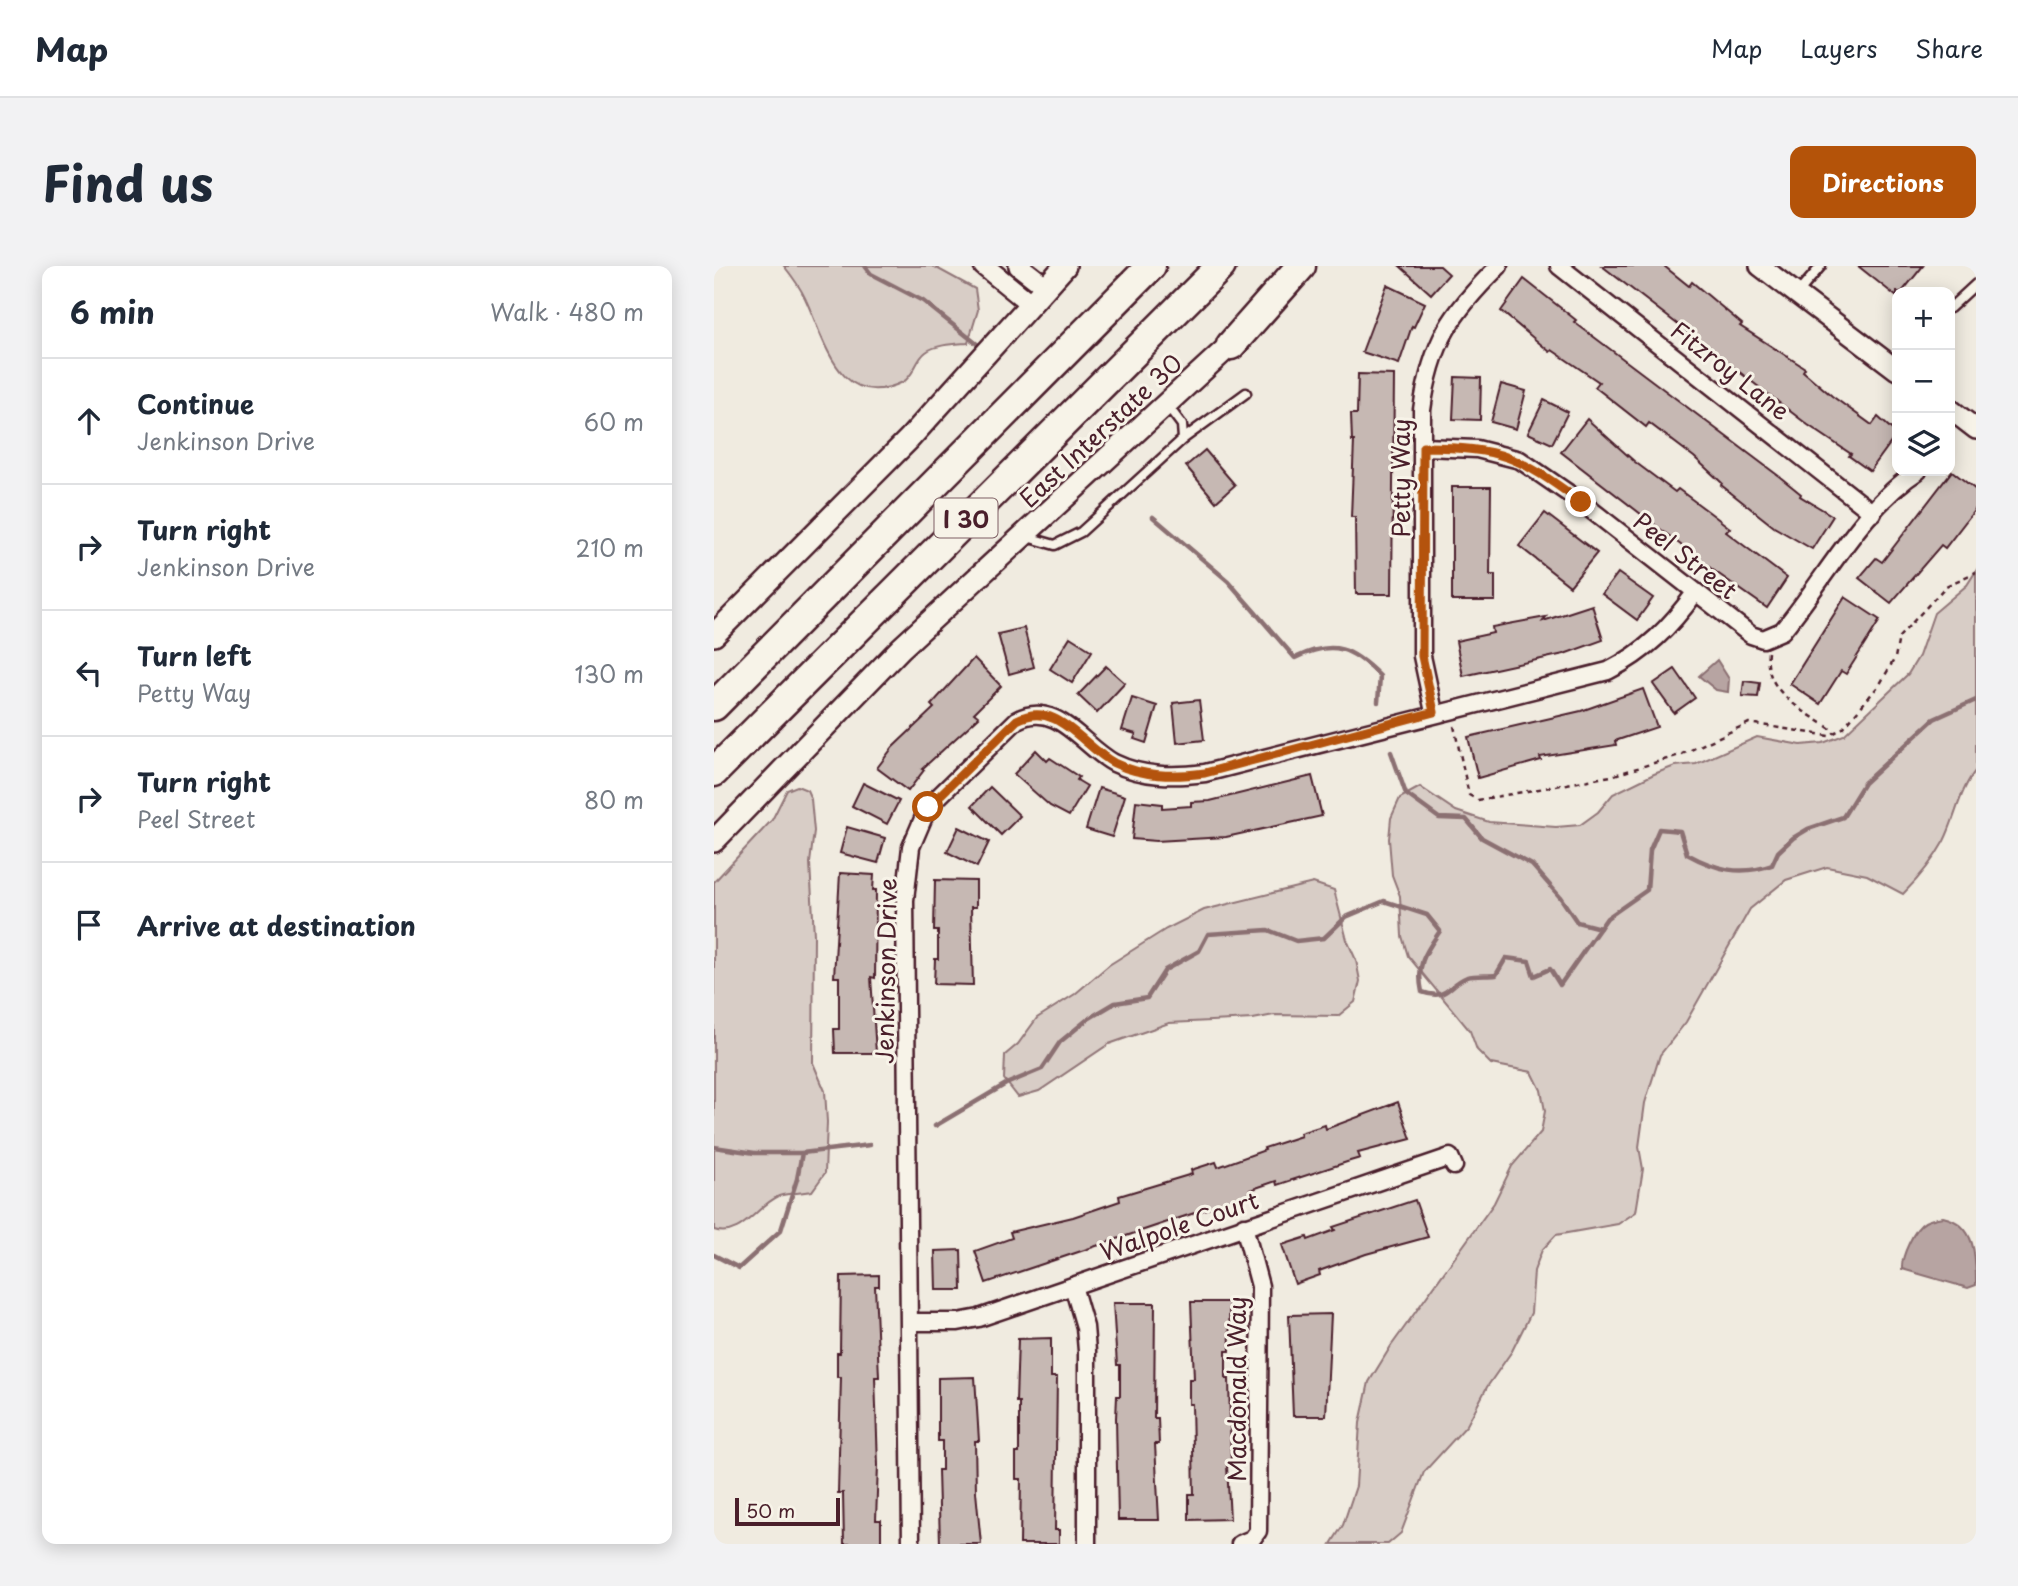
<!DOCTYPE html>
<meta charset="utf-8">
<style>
:root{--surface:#fff;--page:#f2f2f3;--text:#1f2937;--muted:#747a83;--line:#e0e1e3;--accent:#b45309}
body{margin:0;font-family:"Playpen Sans",sans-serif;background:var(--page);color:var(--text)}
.controls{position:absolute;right:21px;top:21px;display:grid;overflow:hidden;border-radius:14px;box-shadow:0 4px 18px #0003}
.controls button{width:63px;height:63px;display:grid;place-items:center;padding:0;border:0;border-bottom:2px solid var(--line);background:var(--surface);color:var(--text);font:35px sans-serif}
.scale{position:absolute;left:21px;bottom:18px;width:105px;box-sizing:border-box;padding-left:7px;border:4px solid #4a1f2b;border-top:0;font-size:19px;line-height:24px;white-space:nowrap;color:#4a1f2b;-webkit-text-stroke:5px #f7f3e8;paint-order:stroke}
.stop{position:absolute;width:21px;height:21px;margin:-16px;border:5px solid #b45309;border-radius:50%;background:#fff}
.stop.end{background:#b45309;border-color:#fff;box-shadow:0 2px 7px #0008}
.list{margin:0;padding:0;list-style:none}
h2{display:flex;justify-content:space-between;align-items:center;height:91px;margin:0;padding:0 28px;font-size:30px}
h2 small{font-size:23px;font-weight:400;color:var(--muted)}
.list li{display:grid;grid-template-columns:46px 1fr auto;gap:21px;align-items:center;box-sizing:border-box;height:126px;padding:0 28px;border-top:2px solid var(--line)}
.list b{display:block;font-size:26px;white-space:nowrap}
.list p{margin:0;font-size:23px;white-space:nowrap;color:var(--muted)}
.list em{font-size:23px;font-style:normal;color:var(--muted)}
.icon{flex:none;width:38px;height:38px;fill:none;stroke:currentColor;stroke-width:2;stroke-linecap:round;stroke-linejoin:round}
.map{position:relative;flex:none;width:1262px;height:1278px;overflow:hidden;border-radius:14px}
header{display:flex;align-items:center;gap:42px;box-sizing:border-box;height:98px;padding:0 35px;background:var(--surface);border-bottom:2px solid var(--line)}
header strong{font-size:33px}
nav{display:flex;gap:38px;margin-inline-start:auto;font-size:24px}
.intro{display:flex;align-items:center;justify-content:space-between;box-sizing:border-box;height:168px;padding:0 42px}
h1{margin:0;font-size:49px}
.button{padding:18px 32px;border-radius:14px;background:var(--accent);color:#fff;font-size:24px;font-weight:700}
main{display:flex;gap:42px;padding:0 42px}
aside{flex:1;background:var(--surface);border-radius:14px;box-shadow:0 4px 18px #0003}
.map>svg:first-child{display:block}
</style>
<header>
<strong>Map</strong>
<nav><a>Map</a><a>Layers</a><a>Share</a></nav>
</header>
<div class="intro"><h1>Find us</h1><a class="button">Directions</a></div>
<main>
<aside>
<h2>6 min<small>Walk · 480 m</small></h2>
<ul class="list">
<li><svg class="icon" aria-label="ahead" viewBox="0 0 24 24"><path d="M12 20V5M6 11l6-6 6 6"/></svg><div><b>Continue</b><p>Jenkinson Drive</p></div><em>60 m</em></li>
<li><svg class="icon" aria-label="right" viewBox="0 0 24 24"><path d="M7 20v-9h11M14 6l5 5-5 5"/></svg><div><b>Turn right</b><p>Jenkinson Drive</p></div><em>210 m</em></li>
<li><svg class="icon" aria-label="left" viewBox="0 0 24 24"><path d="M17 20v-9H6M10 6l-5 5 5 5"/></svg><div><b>Turn left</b><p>Petty Way</p></div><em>130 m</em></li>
<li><svg class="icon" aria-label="right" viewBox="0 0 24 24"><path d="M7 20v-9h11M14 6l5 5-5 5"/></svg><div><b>Turn right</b><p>Peel Street</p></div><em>80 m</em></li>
<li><svg class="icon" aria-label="arrive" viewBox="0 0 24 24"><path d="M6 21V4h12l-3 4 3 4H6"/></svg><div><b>Arrive at destination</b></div></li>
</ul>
</aside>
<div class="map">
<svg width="1262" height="1278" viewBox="0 0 1262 1278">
<rect width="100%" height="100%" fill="#f0ebe0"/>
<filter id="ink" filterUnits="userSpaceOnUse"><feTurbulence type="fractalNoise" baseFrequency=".0143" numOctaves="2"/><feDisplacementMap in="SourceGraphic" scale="14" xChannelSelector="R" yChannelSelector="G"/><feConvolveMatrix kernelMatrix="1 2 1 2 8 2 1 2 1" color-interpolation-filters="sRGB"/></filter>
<g filter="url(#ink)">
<g fill="#d8cdc6" stroke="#917678" stroke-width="2">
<path d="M70,0H219L261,23L264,44L254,77C241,78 223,78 212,86C202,93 200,110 189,116C125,147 111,74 91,32C86,21 78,10 70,0Z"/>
<path d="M1262,305V504C1245,525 1242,551 1230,575C1219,595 1205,612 1189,628L1153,609L1113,601L1072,614L1036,643L972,756L946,789L931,837L925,881L929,903L922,946L904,958L842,969L828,984L820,1005L817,1047L798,1085L773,1121L753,1159L710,1206L687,1267L674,1278H617L629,1259L642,1220L646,1157L655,1116L677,1080L780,937L798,900L827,866L831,845L827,824L818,806L777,798L763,784L756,765L694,690L688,670L686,630L678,609L675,573L677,552L686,532L706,521L742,545L775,556L842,561L866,559L884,546L899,528L940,508L961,500L982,498L1043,471L1087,479L1109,477L1130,469L1194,408L1205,390L1220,347L1253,319Z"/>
<path d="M83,520L93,524L97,533L100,565L96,597L100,669L99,797L111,825L113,856L111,907L98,925C88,927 75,927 65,930C42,940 27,973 0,964V616L58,554L73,524Z"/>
<path d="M599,617L620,624L633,674L642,694L646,715L641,736L624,750L560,749L539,753L455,757L395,778L325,825L304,831L290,813L291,789L304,778L323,752L361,728L395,699L452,663L490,644Z"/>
</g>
<g fill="#b7a4a2" stroke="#8b6f72" stroke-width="2">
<path d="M1003,394L1015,413L1014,426L1002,424L985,410Z"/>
<path d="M1229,951C1262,958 1262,991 1262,1019L1254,1022L1188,1003C1187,991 1200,962 1211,956C1217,953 1223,952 1229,951Z"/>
</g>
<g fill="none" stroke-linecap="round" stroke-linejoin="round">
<g stroke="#8b6f72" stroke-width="4.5">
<path d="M151,0L157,8L209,35L268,82"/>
<path d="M439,251L514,315L581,392C620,373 638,382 666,410L664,436"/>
<path d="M677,486L692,528L725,552L752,553L768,572L818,599L846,631L863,656L886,662"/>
<path d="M221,860L292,818L328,803L346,776L374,753L401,737L433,732L451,704L485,685L494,668L554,664L582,675L610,672L632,651L670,635L713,649L726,665C711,687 702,698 708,726C734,735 733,719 753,711C761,709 774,710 782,709L792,692L815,695L820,710L836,703L846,719L893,652L933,624L936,584L945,563L966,565L973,588C1002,604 1027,610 1058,599L1064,586L1079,572L1094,563L1129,551L1150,517L1220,453L1262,434"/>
<path d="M0,881L41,887H88"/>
<path d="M0,989L25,1002L67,964L83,913L88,887L156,879"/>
</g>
</g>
<g fill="#c6b8b3" stroke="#4a1f2b" stroke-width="2">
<path d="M686,0H726L735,8L717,28Z"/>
<path d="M888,0H950L975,20L978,16L1028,58L1026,60L1091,102L1089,105L1118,130L1158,159L1164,151L1183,168L1156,205L1135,190L1137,188L1094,159Z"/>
<path d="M1144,0H1209L1188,26H1183V31Z"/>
<path d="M810,13L862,54L860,56L1066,211L1087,228L1086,230L1119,250L1098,283L1060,261L1007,219L1008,217L980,191L935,157L932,161L881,121L885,116L838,84L836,86L787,45Z"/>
<path d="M673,19L711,37L700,61L698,60L685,98L648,86Z"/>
<path d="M644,108L680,109L678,328H642L641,251H637L640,175H638L637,148H643Z"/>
<path d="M741,111L767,112L766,154L739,153Z"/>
<path d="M787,118L812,125L802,163L777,156Z"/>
<path d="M830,134L854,146L838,178L814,167Z"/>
<path d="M873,153L921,196L961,226L964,223L995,246L1016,262L1012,266L1073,312L1053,342L999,304L847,186Z"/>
<path d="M491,184L521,219L502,236L472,200Z"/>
<path d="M1238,205L1262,224V242L1231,282L1227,279L1177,337L1145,312L1162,292L1168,296Z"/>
<path d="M738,221H777L776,309H781V335H738Z"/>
<path d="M831,247L883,287L856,320L805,280Z"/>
<path d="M904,307L939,332L923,354L888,328Z"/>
<path d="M1131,331L1166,354L1132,408L1127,405L1106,438L1076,418Z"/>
<path d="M878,339L889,374L850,388L749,410L742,375L779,367L778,361L832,351L829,355Z"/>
<path d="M310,362L320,401L295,408L284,368Z"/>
<path d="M356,371L378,385L358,417L336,403Z"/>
<path d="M260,392L287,420L260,447L265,451L208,503L210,504L194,525L163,502L179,481L220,442L217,439Z"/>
<path d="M392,400L411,417L383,447L364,429Z"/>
<path d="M961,403L981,432L960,447L939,418Z"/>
<path d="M1030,415L1046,417L1044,431L1028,430Z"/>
<path d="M929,423L943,461L901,475L902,479L826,491L827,494L764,512L754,471L867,445Z"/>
<path d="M418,432L443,440L432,477L420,473L422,468L408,464Z"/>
<path d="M485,434L490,474L463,477L459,437Z"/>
<path d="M322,484L333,495L336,492L365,511L363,514L373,520L355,550L336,540L300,508Z"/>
<path d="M598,510L608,550L512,571L442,575L418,573L422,535L448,538V542L477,540V536L496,535Z"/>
<path d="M149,517L185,535L173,558L138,540Z"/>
<path d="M276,521L306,550L287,569L258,540Z"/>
<path d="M385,522L411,530L398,571L372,563Z"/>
<path d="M133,561L171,572L164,597L126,587Z"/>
<path d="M245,561L275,576L263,601L233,586Z"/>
<path d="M126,607L160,609L159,624H162L161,712L157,711L162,787H121L120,763H125V711H120Z"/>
<path d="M221,614L262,615V641H257L259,719L220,718L221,693H224V665H220Z"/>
<path d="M684,836L697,873L644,887L646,892L636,895L563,919L562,915L536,924L537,928L272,1017L261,985L298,972L296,966L359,951L406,935L405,930L478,908L477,904L502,896L504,901L551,884L550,882L587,870L586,867L611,859L612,863Z"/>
<path d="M701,934L714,971L652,988L605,1005L606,1009L581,1018L568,979L593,971L594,974L621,964L619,961Z"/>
<path d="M247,984L248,1024H222L221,985Z"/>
<path d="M165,1009V1020H161L165,1111H161L164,1199L162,1254H167V1278H130L129,1227H124L127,1111H123V1087H126L127,1010Z"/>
<path d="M477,1036H515L516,1085H512V1113H515L517,1200H513L516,1253L475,1254V1228H480L478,1138H475V1113H480Z"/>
<path d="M399,1037H441L440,1152H444L445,1178H441L445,1254H404L402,1152L403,1130H406V1099H403Z"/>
<path d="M617,1048L612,1150H579L575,1049Z"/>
<path d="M337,1072V1111H343L341,1264H345V1278H306L307,1213H302V1187H305V1136H302L304,1073Z"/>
<path d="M261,1111L265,1175H261L262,1226L267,1278H226L224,1204H228V1175H224V1112Z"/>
</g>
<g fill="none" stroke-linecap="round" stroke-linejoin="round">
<defs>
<g id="service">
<path d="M1083,28L1107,0"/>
<path d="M1236,42L1262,18"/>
<path d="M469,173L532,127"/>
<path d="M313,271L341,279L367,266L469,173L468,159L453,139"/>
</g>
<g id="minor">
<path d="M845,0L1159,247"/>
<path d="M709,181L763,183L806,194L867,236L1037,369L1049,373L1068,365C1110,315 1149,240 1204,205"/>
<path d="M720,446L708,390V144C717,77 737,47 785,0"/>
<path d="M359,1020L371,1061L373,1085V1278"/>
<path d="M196,1056H244L265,1052L736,891L740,900"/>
<path d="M197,1278L191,634L197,581L214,541L303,454C343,433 368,480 400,497C429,511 460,511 491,507L894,405C933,385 956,361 981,327"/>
<path d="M526,1278L538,1273L544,1265L546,1020L530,960"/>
</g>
<g id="tertiary">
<path d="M270,0L317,38"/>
<path d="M305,0L332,21"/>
<path d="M1046,0L1183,104"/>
<path d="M1236,143L1262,163"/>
</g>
<g id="secondary">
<path d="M0,369L195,173L351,0"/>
<path d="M0,575L187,382L526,70"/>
</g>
<g id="motorway">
<path d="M517,79L587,0"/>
<path d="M0,440L437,0"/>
<path d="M0,506L507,0"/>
</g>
</defs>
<use href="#service" stroke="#4a1f2b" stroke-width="13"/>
<use href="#minor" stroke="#4a1f2b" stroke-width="21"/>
<use href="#tertiary" stroke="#4a1f2b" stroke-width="24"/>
<use href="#secondary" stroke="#4a1f2b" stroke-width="26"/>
<use href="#motorway" stroke="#4a1f2b" stroke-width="33"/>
<g stroke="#4a1f2b" stroke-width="2.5" stroke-dasharray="5 5" stroke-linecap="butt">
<path d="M1054,386C1049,428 1092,445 1121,466"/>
<path d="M740,460L755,529L764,534L897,510L966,489L1035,457L1115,470L1129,462L1166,418L1181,392L1185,371L1232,320L1262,306"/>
</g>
<use href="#service" stroke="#f7f3e8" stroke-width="8"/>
<use href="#minor" stroke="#f7f3e8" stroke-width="16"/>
<use href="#tertiary" stroke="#f7f3e8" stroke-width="19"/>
<use href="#secondary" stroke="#f7f3e8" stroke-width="21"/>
<use href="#motorway" stroke="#f7f3e8" stroke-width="28"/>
</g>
</g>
<g fill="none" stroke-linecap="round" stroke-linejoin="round" filter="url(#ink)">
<path stroke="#b45309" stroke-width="9" d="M214,541L303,454C343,433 368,480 400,497C429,511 460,511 491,507L720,446L708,390L709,181C788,182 804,190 867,236"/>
</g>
<g text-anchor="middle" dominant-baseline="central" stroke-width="6" stroke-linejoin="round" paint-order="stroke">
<rect fill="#f7f3e8" stroke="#7e5f64" stroke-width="2" x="220.5" y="232.5" width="63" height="39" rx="5"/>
<g font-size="23" font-weight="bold" fill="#4a1f2b">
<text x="252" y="252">I 30</text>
</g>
<g font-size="24" fill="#4a1f2b" stroke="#f7f3e8">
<text transform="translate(1017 104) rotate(38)">Fitzroy Lane</text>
<text transform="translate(386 164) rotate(-43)">East Interstate 30</text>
<text transform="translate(686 212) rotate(-90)">Petty Way</text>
<text transform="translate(972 289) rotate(38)">Peel Street</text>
<text transform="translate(171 705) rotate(-89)">Jenkinson Drive</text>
<text transform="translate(465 959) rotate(-19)">Walpole Court</text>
<text transform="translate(522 1123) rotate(-90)">Macdonald Way</text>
</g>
</g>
</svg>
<div class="controls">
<button>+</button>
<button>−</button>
<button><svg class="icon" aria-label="layers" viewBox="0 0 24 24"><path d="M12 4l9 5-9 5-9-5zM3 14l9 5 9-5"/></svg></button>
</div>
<div class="scale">50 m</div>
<div class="stop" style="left:214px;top:541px"></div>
<div class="stop end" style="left:867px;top:236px"></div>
</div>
</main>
